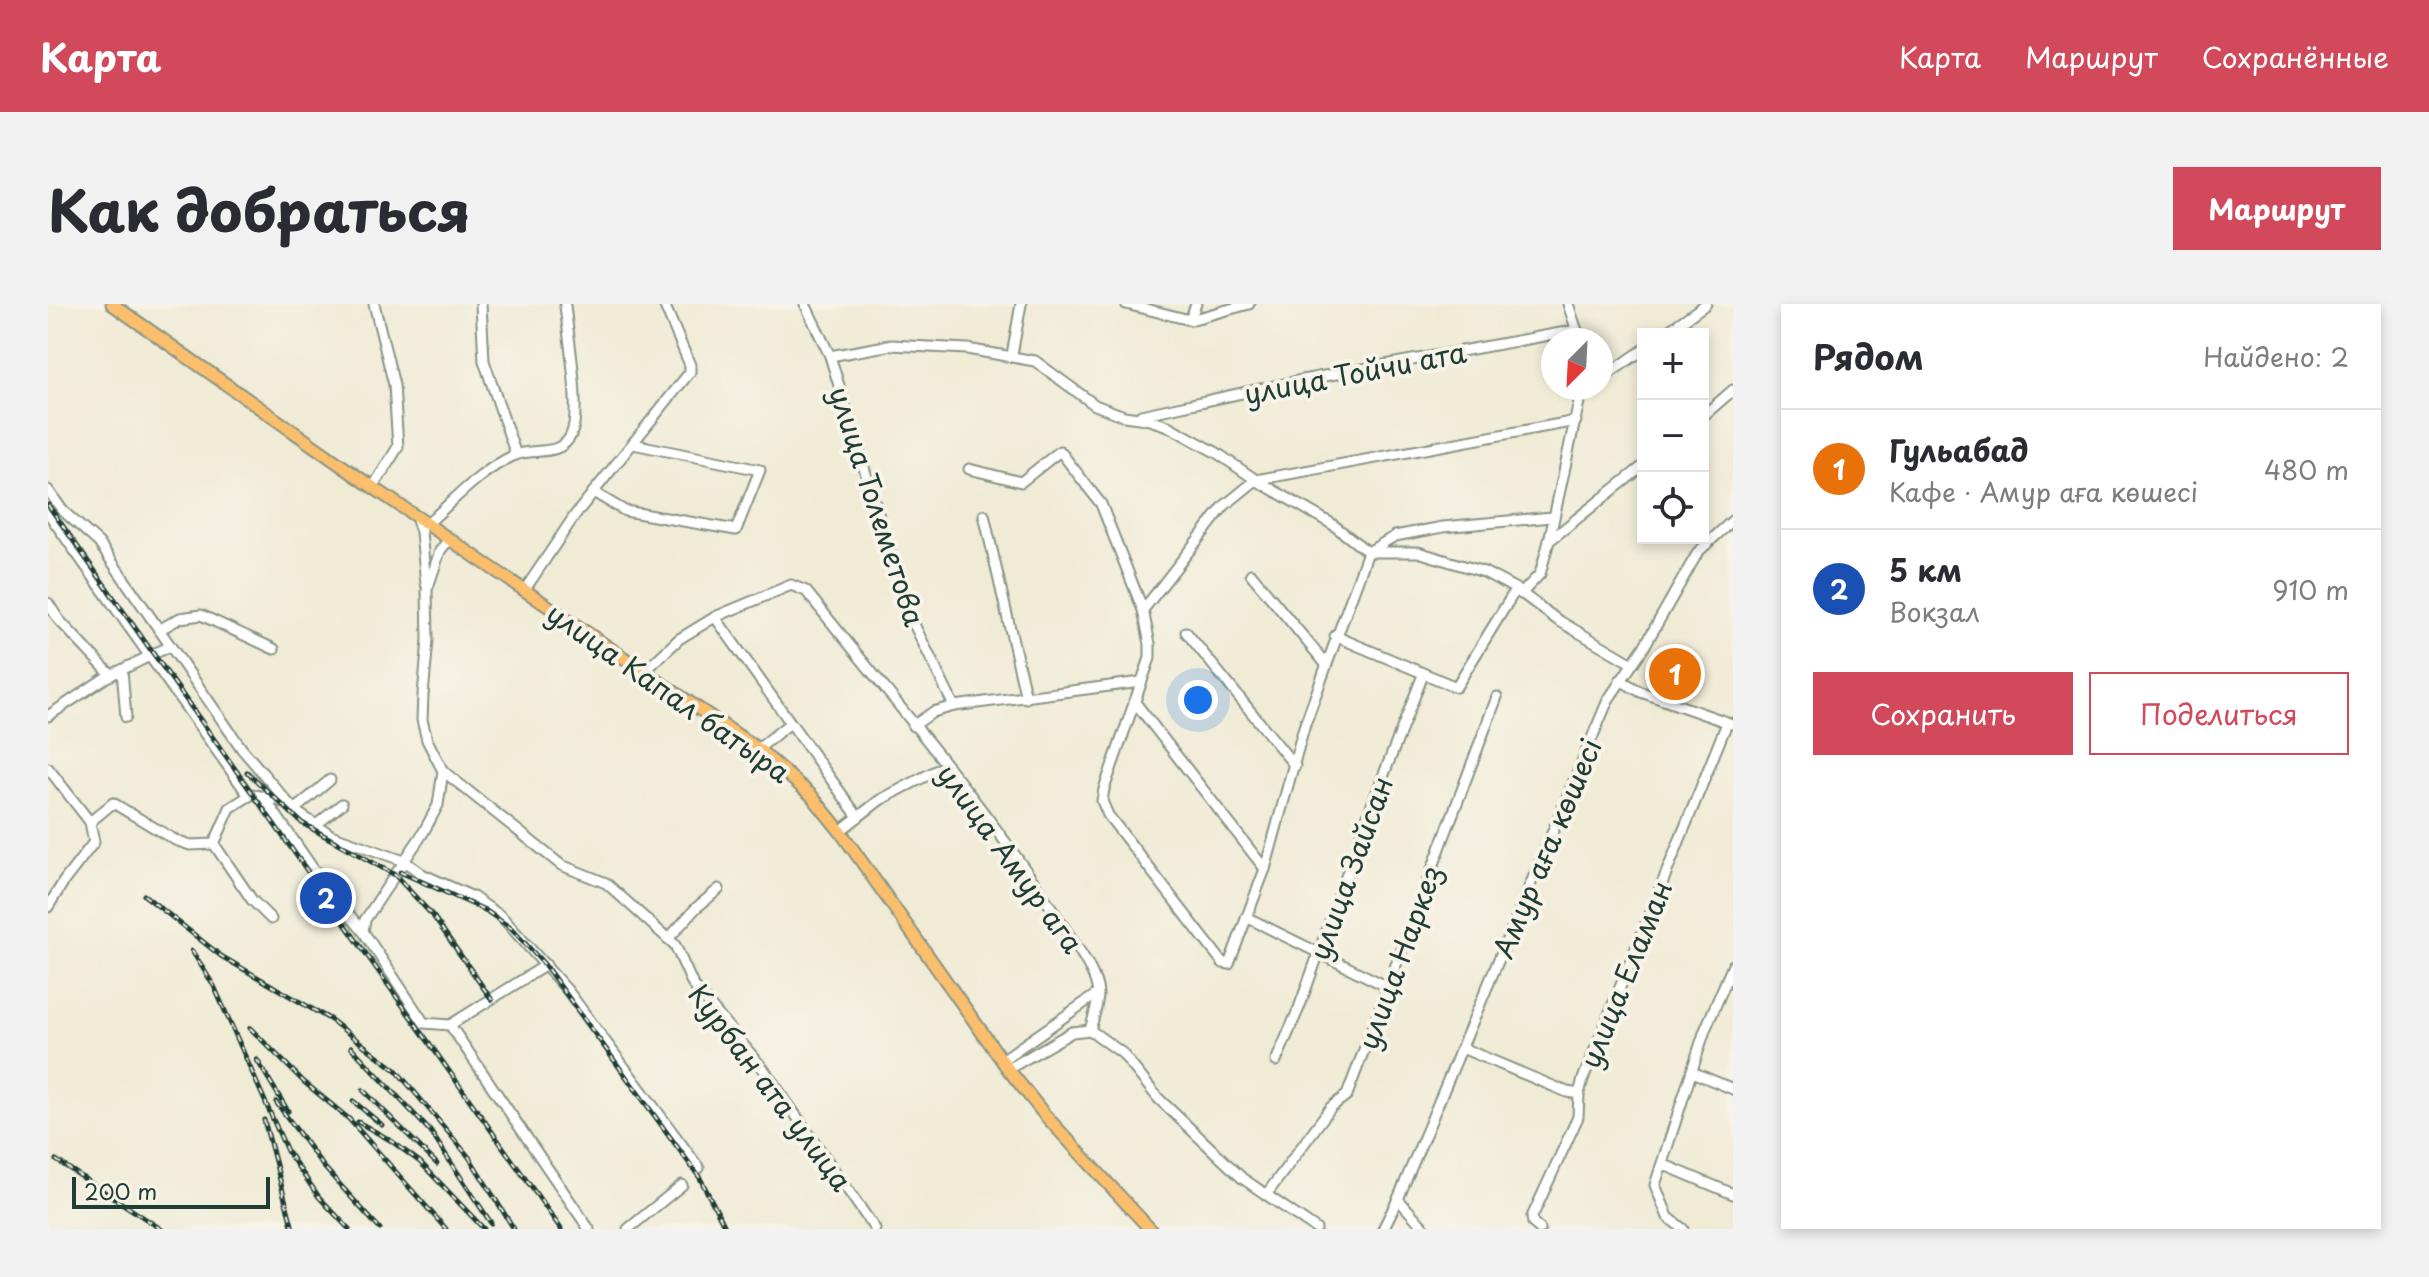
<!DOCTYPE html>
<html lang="ru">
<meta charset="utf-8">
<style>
:root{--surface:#fff;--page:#f2f2f3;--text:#2b2b33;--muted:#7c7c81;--line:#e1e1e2;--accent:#d1495b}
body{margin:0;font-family:"Playpen Sans",sans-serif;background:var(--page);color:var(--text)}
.controls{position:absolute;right:24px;top:24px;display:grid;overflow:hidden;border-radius:0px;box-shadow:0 4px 12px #0003}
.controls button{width:72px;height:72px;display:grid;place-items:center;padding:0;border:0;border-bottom:2px solid var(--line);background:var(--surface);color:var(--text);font:40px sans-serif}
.compass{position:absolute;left:1493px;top:24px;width:72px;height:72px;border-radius:50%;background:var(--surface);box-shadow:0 4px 12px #0003;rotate:204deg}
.scale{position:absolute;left:24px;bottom:20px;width:198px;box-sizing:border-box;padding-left:8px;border:4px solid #1f3d34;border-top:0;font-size:22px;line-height:28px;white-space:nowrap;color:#1f3d34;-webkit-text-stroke:6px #f7f3e8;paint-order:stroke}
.you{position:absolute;left:1150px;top:396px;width:28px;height:28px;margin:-20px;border:6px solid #fff;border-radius:50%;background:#1a73e8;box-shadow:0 0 0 12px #1a73e833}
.badge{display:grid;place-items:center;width:52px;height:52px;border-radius:50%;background:var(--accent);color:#fff;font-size:26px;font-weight:700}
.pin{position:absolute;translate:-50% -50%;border:4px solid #fff;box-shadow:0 2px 8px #0006}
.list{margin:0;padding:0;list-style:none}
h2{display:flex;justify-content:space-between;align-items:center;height:104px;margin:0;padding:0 32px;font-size:34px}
h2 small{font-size:26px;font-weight:400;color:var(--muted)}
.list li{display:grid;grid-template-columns:52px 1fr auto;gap:24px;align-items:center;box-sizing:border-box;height:120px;padding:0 32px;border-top:2px solid var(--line)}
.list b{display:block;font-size:30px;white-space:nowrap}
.list p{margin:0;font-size:26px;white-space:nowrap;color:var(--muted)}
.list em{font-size:26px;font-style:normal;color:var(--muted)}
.actions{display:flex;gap:16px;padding:24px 32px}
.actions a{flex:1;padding:18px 0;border:2px solid var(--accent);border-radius:0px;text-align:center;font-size:28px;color:var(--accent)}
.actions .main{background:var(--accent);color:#fff}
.icon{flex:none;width:44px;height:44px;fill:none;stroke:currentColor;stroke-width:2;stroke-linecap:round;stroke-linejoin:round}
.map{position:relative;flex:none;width:1685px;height:925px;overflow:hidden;border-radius:0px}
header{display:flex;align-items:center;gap:48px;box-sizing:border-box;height:112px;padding:0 40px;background:var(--accent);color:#fff}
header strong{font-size:38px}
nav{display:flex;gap:44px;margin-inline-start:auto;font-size:28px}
.intro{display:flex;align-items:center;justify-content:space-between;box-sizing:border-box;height:192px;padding:0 48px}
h1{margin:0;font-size:56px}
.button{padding:20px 36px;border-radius:0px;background:var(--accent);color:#fff;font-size:28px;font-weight:700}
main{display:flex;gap:48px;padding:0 48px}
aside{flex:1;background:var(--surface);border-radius:0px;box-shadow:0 4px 12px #0003}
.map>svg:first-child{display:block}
</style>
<header>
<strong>Карта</strong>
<nav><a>Карта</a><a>Маршрут</a><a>Сохранённые</a></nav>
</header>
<div class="intro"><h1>Как добраться</h1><a class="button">Маршрут</a></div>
<main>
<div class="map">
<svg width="1685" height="925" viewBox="0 0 1685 925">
<rect width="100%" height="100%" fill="#f7f3e8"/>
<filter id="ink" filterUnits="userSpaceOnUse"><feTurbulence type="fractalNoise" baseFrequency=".0125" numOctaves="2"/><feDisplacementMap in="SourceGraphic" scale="16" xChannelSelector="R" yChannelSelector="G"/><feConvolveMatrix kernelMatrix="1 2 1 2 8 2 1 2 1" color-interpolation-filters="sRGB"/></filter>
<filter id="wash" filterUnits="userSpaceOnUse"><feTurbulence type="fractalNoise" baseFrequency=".006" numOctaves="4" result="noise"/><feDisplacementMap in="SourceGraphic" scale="32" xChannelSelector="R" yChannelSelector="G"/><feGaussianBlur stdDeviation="1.8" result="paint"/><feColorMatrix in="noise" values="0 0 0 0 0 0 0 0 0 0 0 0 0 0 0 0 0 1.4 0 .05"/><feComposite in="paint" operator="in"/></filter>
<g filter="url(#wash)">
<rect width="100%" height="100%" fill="#f0ebd5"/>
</g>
<g filter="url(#ink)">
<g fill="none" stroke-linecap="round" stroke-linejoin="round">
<defs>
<g id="minor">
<path d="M433,0L436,57L468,151"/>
<path d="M757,0L782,52L860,308L906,402"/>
<path d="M1078,0L1142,16L1201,0"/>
<path d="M1520,0L1532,36"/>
<path d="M1142,16L1148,0"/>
<path d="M1616,30L1658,0"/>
<path d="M964,51L973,0"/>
<path d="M782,52L843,41L919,45L987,57L1047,101L1076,112L1098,115L1120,122L1169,149L1208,176L1284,220L1320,248H1370L1436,268L1468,285L1508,315L1583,359"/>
<path d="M1553,75L1595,46"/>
<path d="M1093,111L1249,77L1529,26"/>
<path d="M1655,112L1685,86"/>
<path d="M921,165L973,178L1012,147L1053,200L1095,306L1102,340V354L1056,485L1054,497L1060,511L1175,659L1181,660L1217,565L1086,397"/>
<path d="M325,183L350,143L346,81L326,0"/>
<path d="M0,186L15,207L51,239L194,445L247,507L283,531L356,557L374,570L425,593L454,613L520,687L651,864"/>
<path d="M545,188L577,207L688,226L712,166L585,140"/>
<path d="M0,209L201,492"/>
<path d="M936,211L978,394"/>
<path d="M368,213L373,228L378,280"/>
<path d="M379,220C406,196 433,166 467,151C485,144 513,153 523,131C534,107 520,31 517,2"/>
<path d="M401,235L392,247L379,286L380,336L375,391L374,416L379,436L395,467L390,501L375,529L317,616L315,627L376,719L402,721L498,661"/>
<path d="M1501,237L1534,84"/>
<path d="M1203,270L1277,359"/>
<path d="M476,287L527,211L642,68V61L616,0"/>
<path d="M1473,290L1492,270L1501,237L1595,162"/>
<path d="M0,299L11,316L63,371"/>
<path d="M1095,306L1176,202L1208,176L1528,117"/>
<path d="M667,313L743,281L758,287C845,396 938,502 1014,620C1025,638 1049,668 1050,690C1050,701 1045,715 1042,726L1074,749L1110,794L1194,874L1268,925"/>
<path d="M111,326L132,314L153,311L226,345"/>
<path d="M1138,328L1247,462"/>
<path d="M1287,332L1408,383L1468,285"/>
<path d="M74,366L78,413"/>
<path d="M595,369L631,335L667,313L810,513"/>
<path d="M1572,376L1593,388L1684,420"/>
<path d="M0,412L57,374L122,342"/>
<path d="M865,422L885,408L906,402L1093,378"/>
<path d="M710,445L742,419"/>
<path d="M0,464L42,518"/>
<path d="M395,467L513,561L558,579L627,641L645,681L717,767L827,925"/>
<path d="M215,492L277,582L315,627"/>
<path d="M246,506L282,476"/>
<path d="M268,521L294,500"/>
<path d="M792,527L832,496L897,462"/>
<path d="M166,540L204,596L223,615"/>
<path d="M1217,565L1256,423L1320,248L1347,232L1395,223L1504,213"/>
<path d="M0,603L16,577L46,538L42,518L65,499L127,536L142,541L166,540L182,504L204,490L240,499"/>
<path d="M1198,613L1340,683"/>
<path d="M620,635L648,604L671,585"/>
<path d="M402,721L541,925"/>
<path d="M1414,744L1519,788L1531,790"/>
<path d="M954,756L1049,690"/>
<path d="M1228,757L1251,704L1323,503L1375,371"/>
<path d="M960,765L1024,728L1042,726"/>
<path d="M1644,768L1685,785"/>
<path d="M1614,860L1685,890"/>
<path d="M1218,891L1283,803L1299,791L1449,393"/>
<path d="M1350,895L1560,396L1596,343L1650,248L1685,216"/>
<path d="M580,925L634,881"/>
<path d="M1335,925L1350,895L1377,925"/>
<path d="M1492,925L1485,919L1484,913L1530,813L1531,790L1535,775L1679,419"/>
<path d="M1635,925L1620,913L1607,881L1657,726L1685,661"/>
</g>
<path id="major" d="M64,0L307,171L710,445L763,491L792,527L960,765L996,810L1102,925"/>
</defs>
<use href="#minor" stroke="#889484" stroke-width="13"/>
<use href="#major" stroke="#889484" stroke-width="15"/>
<use href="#minor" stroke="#fff" stroke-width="9"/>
<use href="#major" stroke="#fabe6d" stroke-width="11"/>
<defs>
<g id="rail">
<path d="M0,201L513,925"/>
<path d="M199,468L254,519L347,571L385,612L444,696"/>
<path d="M352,568L437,606L463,624L496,660L652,874L678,925"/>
<path d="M96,591L173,652L283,716L348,766L421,853L466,925"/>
<path d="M144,647L166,682L239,847L271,893L301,925"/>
<path d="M202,724L256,778L301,815L398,925"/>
<path d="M303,743L382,827L443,919"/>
<path d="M209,756L240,807"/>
<path d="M315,786L389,860"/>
<path d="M305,797L334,821"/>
<path d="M228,798L275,862L332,925"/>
<path d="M216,816L245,925"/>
<path d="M310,818L342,836L372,858L436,925"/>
<path d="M8,856L113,925"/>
</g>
</defs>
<use href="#rail" stroke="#1f3d34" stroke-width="5"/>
<use href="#rail" stroke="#f7f3e8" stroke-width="2" stroke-dasharray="6" stroke-linecap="butt"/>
</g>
</g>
<g text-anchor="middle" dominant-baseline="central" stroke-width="8" stroke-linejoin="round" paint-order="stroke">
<g font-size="28" fill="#1f3d34" stroke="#f7f3e8">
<text transform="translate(1307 68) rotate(-11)">улица Тойчи ата</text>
<text transform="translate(830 202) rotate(72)">улица Толеметова</text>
<text transform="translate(621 388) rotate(35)">улица Капал батыра</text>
<text transform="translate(1498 544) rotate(-67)">Амур аға көшесі</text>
<text transform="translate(963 554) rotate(54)">улица Амур ага</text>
<text transform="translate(1302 564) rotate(-70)">улица Зайсан</text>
<text transform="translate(1351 653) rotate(-70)">улица Наркез</text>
<text transform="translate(1577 670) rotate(-68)">улица Еламан</text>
<text transform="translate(723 783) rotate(53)">Курбан ата улица</text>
</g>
</g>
</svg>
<div class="controls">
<button>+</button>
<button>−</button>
<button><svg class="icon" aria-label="locate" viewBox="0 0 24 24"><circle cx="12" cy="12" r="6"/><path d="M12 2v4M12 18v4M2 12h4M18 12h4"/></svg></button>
</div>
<svg class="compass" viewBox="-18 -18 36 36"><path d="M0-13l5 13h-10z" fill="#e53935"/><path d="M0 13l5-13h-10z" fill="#7c7c81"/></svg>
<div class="scale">200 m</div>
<div class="you"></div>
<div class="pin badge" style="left:1627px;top:370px;background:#e8710a">1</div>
<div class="pin badge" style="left:278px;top:594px;background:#1a4fb4">2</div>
</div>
<aside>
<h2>Рядом<small>Найдено: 2</small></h2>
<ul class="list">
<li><span class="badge" style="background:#e8710a">1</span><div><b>Гульабад</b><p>Кафе · Амур аға көшесі</p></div><em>480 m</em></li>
<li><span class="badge" style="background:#1a4fb4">2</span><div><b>5 км</b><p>Вокзал</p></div><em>910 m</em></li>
</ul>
<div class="actions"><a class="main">Сохранить</a><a>Поделиться</a></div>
</aside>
</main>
